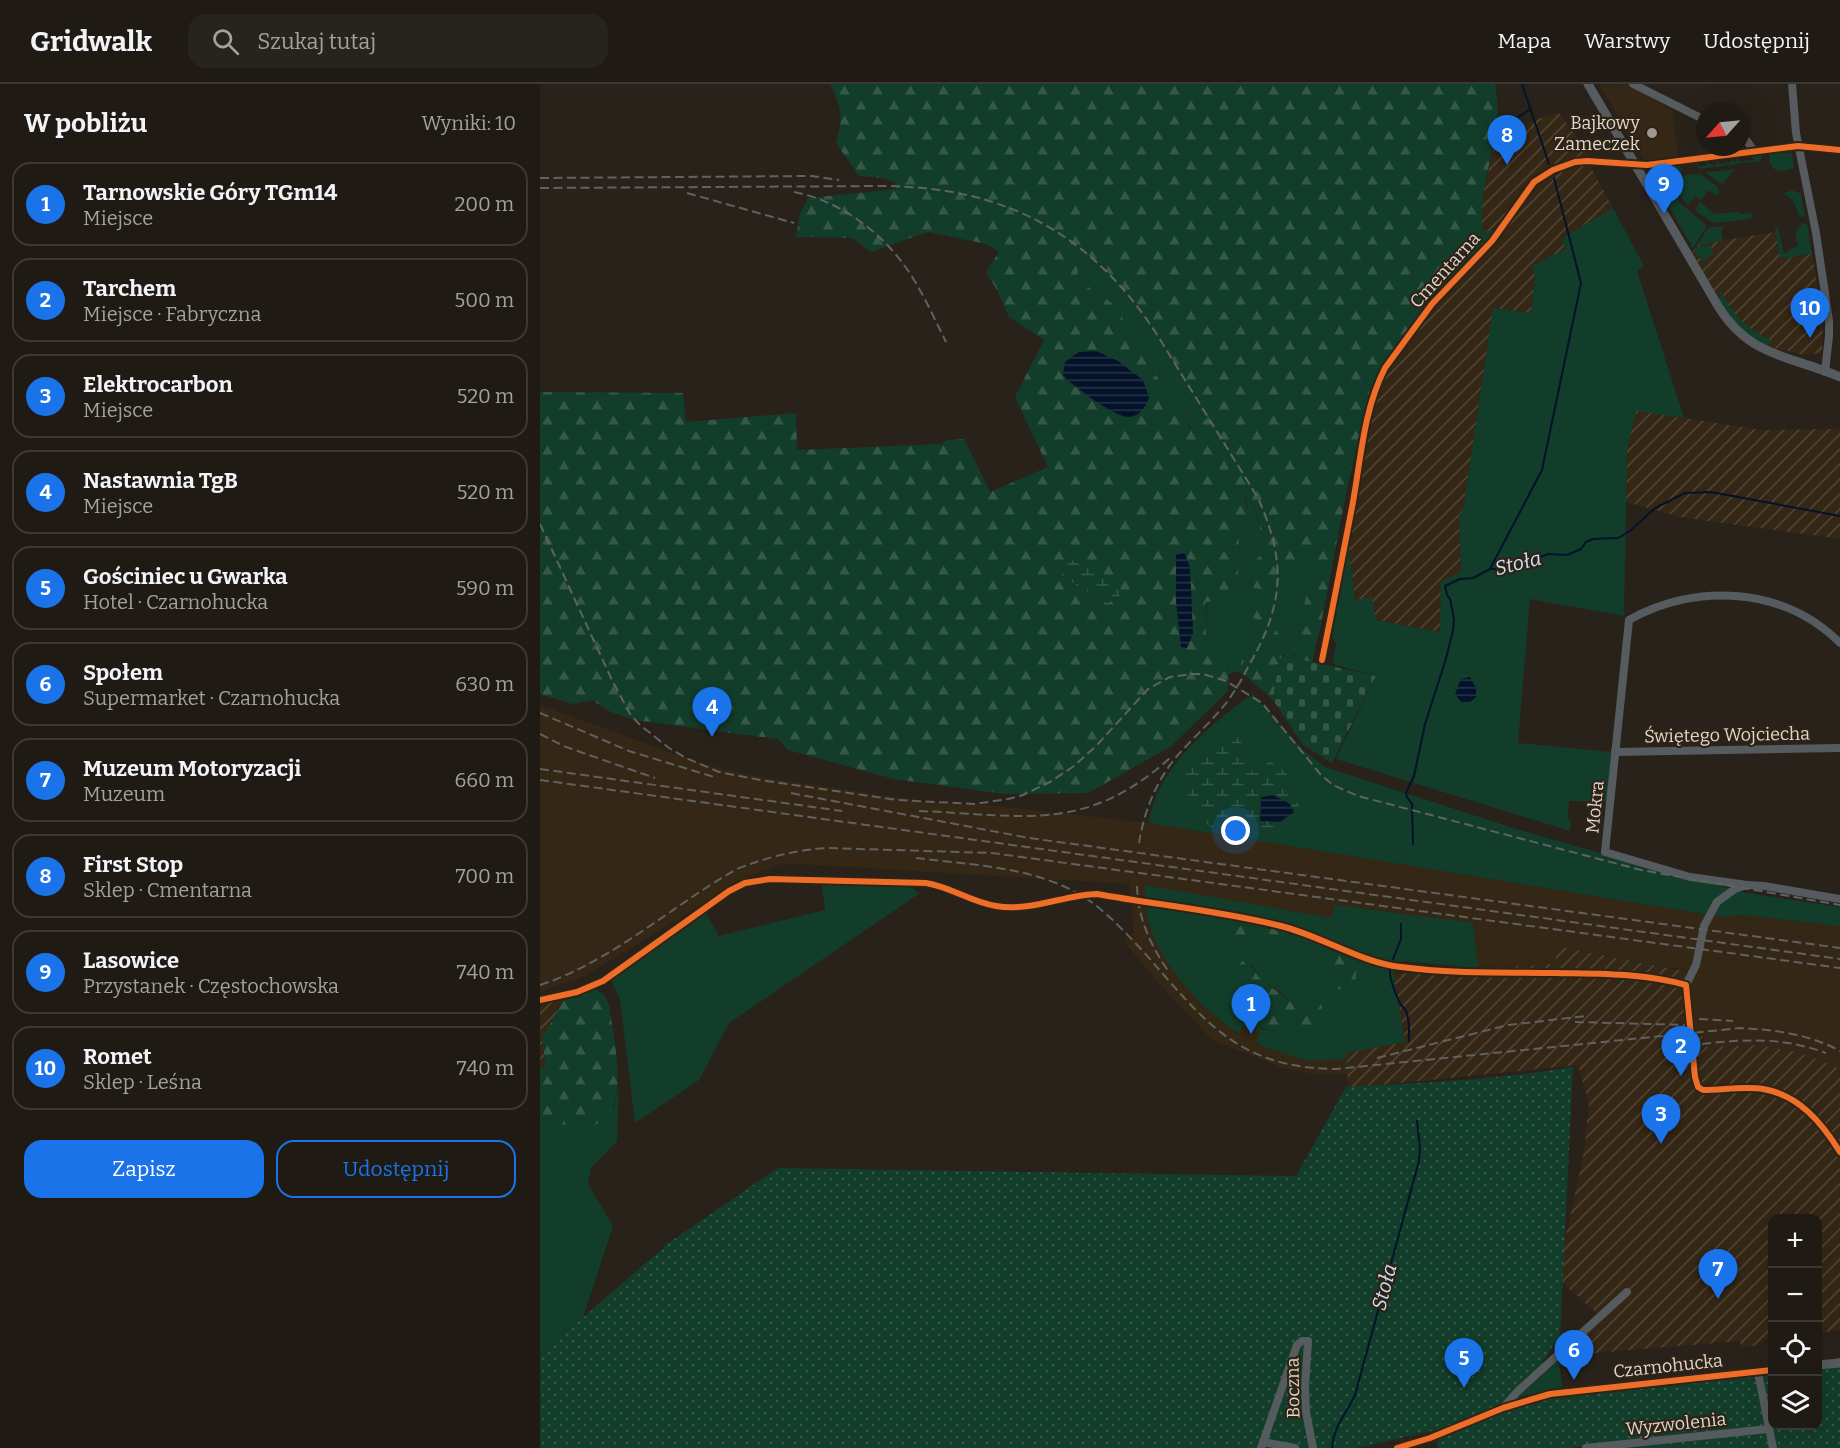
<!DOCTYPE html>
<html lang="pl">
<meta charset="utf-8">
<style>
:root{--surface:#1f1a14;--page:#27231d;--text:#f1f3f6;--muted:#a1a1a0;--line:#3c3834;--accent:#1a73e8}
body{margin:0;font-family:Bitter,serif;background:var(--page);color:var(--text)}
.controls{position:absolute;right:18px;bottom:18px;display:grid;overflow:hidden;border-radius:12px;box-shadow:0 6px 24px #0002}
.controls button{width:54px;height:54px;display:grid;place-items:center;padding:0;border:0;border-bottom:2px solid var(--line);background:var(--surface);color:var(--text);font:30px sans-serif}
.compass{position:absolute;left:1156px;top:18px;width:54px;height:54px;border-radius:50%;background:var(--surface);box-shadow:0 6px 24px #0002;rotate:243deg}
.you{position:absolute;left:696px;top:747px;width:21px;height:21px;margin:-15px;border:4px solid #fff;border-radius:50%;background:#1a73e8;box-shadow:0 0 0 9px #1a73e833}
.badge{display:grid;place-items:center;width:39px;height:39px;border-radius:50%;background:var(--accent);color:#fff;font-size:20px;font-weight:700}
.pin{position:absolute;translate:-50% -50px;filter:drop-shadow(0 2px 3px #0008)}
.pin::after{content:'';position:absolute;top:32px;width:21px;height:18px;background:inherit;clip-path:polygon(0 0,100% 0,50% 100%)}
.list{margin:0;padding:0;list-style:none}
h2{display:flex;justify-content:space-between;align-items:center;height:78px;margin:0;padding:0 24px;font-size:26px}
h2 small{font-size:20px;font-weight:400;color:var(--muted)}
.list li{display:grid;grid-template-columns:39px 1fr auto;gap:18px;align-items:center;box-sizing:border-box;height:84px;margin:0 12px 12px;padding:0 12px;border:2px solid var(--line);border-radius:18px}
.list b{display:block;font-size:22px;white-space:nowrap}
.list p{margin:0;font-size:20px;white-space:nowrap;color:var(--muted)}
.list em{font-size:20px;font-style:normal;color:var(--muted)}
.actions{display:flex;gap:12px;padding:18px 24px}
.actions a{flex:1;padding:14px 0;border:2px solid var(--accent);border-radius:18px;text-align:center;font-size:21px;color:var(--accent)}
.actions .main{background:var(--accent);color:#fff}
.icon{flex:none;width:33px;height:33px;fill:none;stroke:currentColor;stroke-width:2;stroke-linecap:round;stroke-linejoin:round}
.map{position:relative;flex:none;width:1300px;height:1364px;overflow:hidden}
header{display:flex;align-items:center;gap:36px;box-sizing:border-box;height:84px;padding:0 30px;background:var(--surface);border-bottom:2px solid var(--line)}
header strong{font-size:28px}
nav{display:flex;gap:33px;margin-inline-start:auto;font-size:21px}
.search{width:420px;height:54px;background:var(--page);display:flex;align-items:center;gap:15px;box-sizing:border-box;padding:0 21px;border-radius:18px;color:var(--muted);font-size:22px}
main{display:flex}
aside{flex:1;background:var(--surface)}
.map>svg:first-child{display:block}
</style>
<header>
<strong>Gridwalk</strong>
<div class="search"><svg class="icon" aria-label="search" viewBox="0 0 24 24"><circle cx="10" cy="10" r="6"/><path d="M15 15l6 6"/></svg>Szukaj tutaj</div>
<nav><a>Mapa</a><a>Warstwy</a><a>Udostępnij</a></nav>
</header>
<main>
<aside>
<h2>W pobliżu<small>Wyniki: 10</small></h2>
<ul class="list">
<li><span class="badge">1</span><div><b>Tarnowskie Góry TGm14</b><p>Miejsce</p></div><em>200 m</em></li>
<li><span class="badge">2</span><div><b>Tarchem</b><p>Miejsce · Fabryczna</p></div><em>500 m</em></li>
<li><span class="badge">3</span><div><b>Elektrocarbon</b><p>Miejsce</p></div><em>520 m</em></li>
<li><span class="badge">4</span><div><b>Nastawnia TgB</b><p>Miejsce</p></div><em>520 m</em></li>
<li><span class="badge">5</span><div><b>Gościniec u Gwarka</b><p>Hotel · Czarnohucka</p></div><em>590 m</em></li>
<li><span class="badge">6</span><div><b>Społem</b><p>Supermarket · Czarnohucka</p></div><em>630 m</em></li>
<li><span class="badge">7</span><div><b>Muzeum Motoryzacji</b><p>Muzeum</p></div><em>660 m</em></li>
<li><span class="badge">8</span><div><b>First Stop</b><p>Sklep · Cmentarna</p></div><em>700 m</em></li>
<li><span class="badge">9</span><div><b>Lasowice</b><p>Przystanek · Częstochowska</p></div><em>740 m</em></li>
<li><span class="badge">10</span><div><b>Romet</b><p>Sklep · Leśna</p></div><em>740 m</em></li>
</ul>
<div class="actions"><a class="main">Zapisz</a><a>Udostępnij</a></div>
</aside>
<div class="map">
<svg width="1300" height="1364" viewBox="0 0 1300 1364">
<defs>
<pattern id="industrial-furrows" width="10" height="10" patternUnits="userSpaceOnUse" patternTransform="scale(1.5)"><rect width="10" height="10" fill="#352715"/><path d="M-1 1l2-2M0 10L10 0M9 11l2-2" fill="none" stroke="#524636"/></pattern>
<pattern id="forest-firs" width="22" height="20" patternUnits="userSpaceOnUse" patternTransform="scale(1.5)"><rect width="22" height="20" fill="#133d2b"/><path d="M5 1l3.5 6h-7zM16 11l3.5 6h-7z" fill="#355849"/></pattern>
<pattern id="wetland-marsh" width="20" height="14" patternUnits="userSpaceOnUse" patternTransform="scale(1.5)"><rect width="20" height="14" fill="#133d2b"/><path d="M1 5h8M5 5V1M11 12h8M15 12V8" fill="none" stroke="#355849"/></pattern>
<pattern id="cemetery-stones" width="16" height="16" patternUnits="userSpaceOnUse" patternTransform="scale(1.5)"><rect width="16" height="16" fill="#133d2b"/><path d="M2 7V4a2 2 0 0 1 4 0v3zM10 15v-3a2 2 0 0 1 4 0v3z" fill="#355849"/></pattern>
<pattern id="park-dots" width="8" height="8" patternUnits="userSpaceOnUse" patternTransform="scale(1.5)"><rect width="8" height="8" fill="#133d2b"/><path d="M2 2h.1M6 6h.1" fill="none" stroke="#355849" stroke-width="1.8" stroke-linecap="round"/></pattern>
<pattern id="water-rules" width="6" height="5" patternUnits="userSpaceOnUse" patternTransform="scale(1.5)"><rect width="6" height="5" fill="#04122a"/><path d="M0 2.5h6" fill="none" stroke="#283448"/></pattern>
</defs>
<rect width="100%" height="100%" fill="#29221b"/>
<g fill="#352715">
<path d="M1059,0L1078,2L1085,0L1132,26L1139,73L1105,77Z"/>
<path d="M0,621L157,678L207,691L383,717L446,721L609,739L1183,833L1203,831L1300,842V985L1219,961L1163,963L1144,951L1143,939L1148,887L1017,862L1015,880L938,884L934,853L818,839L604,802L609,841L622,868L638,894L680,937L698,950L703,941L720,948L716,958L723,963L768,976L806,975L807,990H774L743,984L672,956L613,893L584,857L594,848L589,800L277,781L242,780L208,792L45,892L0,908Z"/>
</g>
<g fill="url(#industrial-furrows)">
<path d="M1019,28L1051,75L1050,82L1073,124L1024,153L1025,165L995,189L991,229L954,224L923,427L919,431L921,488L901,497L900,548L836,536L815,516L808,459L825,366L838,309L843,296L857,275L902,215L957,157L956,146L946,148L941,146L940,124L957,49Z"/>
<path d="M1236,148L1241,175L1246,173V175L1264,172L1272,169L1283,237L1282,269L1264,271L1225,262L1194,239L1151,170L1159,160Z"/>
<path d="M1096,326L1220,346L1293,345L1300,343V455L1140,433L1086,418L1087,367Z"/>
<path d="M1017,862L1148,888L1143,939L1144,950L1162,949L1163,963L1219,961L1258,968L1300,985V1246L1278,1249V1134H1232V1254L1224,1255V1258H1219V1261L1201,1263L1200,1257L1030,1271L1020,1260L1059,1231L1017,1194L1044,1068L1049,1020L1038,981L808,1004L806,969L865,958L853,890L1015,880Z"/>
<path d="M24,916L2,954L6,983H0V920Z"/>
</g>
<g fill="#133d2b" fill-rule="evenodd">
<path d="M1247,67L1252,70L1254,84C1241,89 1228,88 1229,71L1232,68Z"/>
<path d="M1218,70L1222,73L1220,77L1160,85L1154,78L1161,83L1163,81L1165,82L1167,80L1163,77L1176,82L1177,79L1173,76H1175L1181,80L1183,79L1185,80L1187,78L1183,75L1190,79L1192,77L1188,74L1196,78L1197,76L1194,73H1196L1201,78L1207,76L1212,77L1214,75L1209,71Z"/>
<path d="M1139,80L1142,87L1136,93L1131,90L1128,103L1133,104L1141,120L1167,142L1153,164L1114,98L1116,97L1111,88V85L1114,84Z"/>
<path d="M1195,85L1182,100L1166,89L1167,88Z"/>
<path d="M1160,90L1178,103L1179,109L1177,112L1169,106L1161,116L1156,112L1148,120C1140,114 1135,106 1138,97L1146,91Z"/>
<path d="M1252,106L1261,110L1265,132L1260,133C1256,123 1254,113 1243,110Z"/>
<path d="M1160,118L1174,130L1197,128L1202,130L1211,129L1212,132L1216,129L1208,136L1207,134L1204,136L1173,139L1155,126Z"/>
<path d="M1073,124L1104,182L1097,187L1144,334L1096,327L1087,367L1084,532L990,515L978,659L1071,668L1068,718L1029,717L1028,733L1031,741L1030,747L796,675L836,592L793,580L796,559L792,554L808,459L815,516L832,513L836,536L900,548L901,497L921,488L919,431L923,427L953,224L991,229L995,189L991,182L1025,165L1022,157L1025,156L1024,153Z"/>
<path d="M1262,139L1267,140L1272,169L1246,175L1245,173L1240,175L1235,143H1238L1244,169H1247L1250,165L1258,162L1255,150Z"/>
<path d="M1169,143H1184L1181,146L1183,157L1157,161Z"/>
<path d="M1170,161L1174,170L1163,177L1172,194L1154,165L1156,163Z"/>
<path d="M537,162L561,181L600,223L669,334L651,346L646,333L610,283L576,222L538,196Z"/>
<path d="M1180,206C1197,236 1203,241 1232,257L1227,262L1203,249L1179,217Z"/>
<path d="M702,407C721,424 720,446 722,470L707,485L706,503L723,504L719,516V535L700,583L714,562L727,537L732,497L746,501C759,488 750,479 775,478L752,574L733,568L752,540L747,536L725,560L707,593L698,587L688,591L689,578L666,554L667,517L698,514L699,442L708,422Z"/>
<path d="M713,610L763,666L785,683L970,743L1131,790L1207,809L1300,823V842L1203,831L1183,833L609,739C614,687 672,638 713,610Z"/>
<path d="M282,800L370,803L380,809L189,939L159,996L95,1039L80,915L71,896L166,829L179,852L285,826Z"/>
<path d="M604,801L791,834L795,821L933,839L938,884L862,877L853,890L865,958L806,969V975L768,977L724,963L716,958L720,948L703,941L699,950C661,924 626,887 610,843C606,832 606,814 604,801ZM689,840L740,846L777,860L737,856L731,850ZM712,881L721,896L741,908L750,918L779,916C756,943 758,951 721,945L687,901L692,894Z"/>
<path d="M79,998L77,1057L51,1084L48,1100L73,1142L0,1364V1036L4,1038L74,1023Z"/>
<path d="M1019,1276L1022,1303L978,1313Z"/>
</g>
<g fill="url(#forest-firs)" fill-rule="evenodd">
<path d="M290,0H955C965,50 938,96 942,146L946,148L956,146L954,150L889,218L841,284L830,305L807,405L781,540L772,578L752,574L774,478C750,480 759,489 746,501L732,498L727,537L714,562L698,587L718,536L711,533L710,522L719,516L722,505L706,503L707,485L722,470C720,447 722,424 703,408L709,435L699,442L698,515L666,518V554L689,578L688,607L630,663L548,709L465,710L354,695L248,666L238,655L95,636L71,628L52,616L33,620L0,610V308L143,309L146,338L256,329L257,366L401,360L408,356L424,355L450,408L508,383L475,313L504,256L469,233L456,204L446,188L459,168L446,160L388,148L331,168L313,154L256,153L260,130L268,114L356,105L355,98L344,94L319,92L296,59C304,35 301,22 290,0ZM537,162L561,181L600,223L668,334L650,346L646,333L610,283L576,222L538,196ZM539,268L546,310L530,299L523,291L525,278ZM528,480L555,487L575,499L567,519L521,492L523,483Z"/>
<path d="M746,535L752,539L733,568L740,571L733,616L707,593L725,560Z"/>
<path d="M689,840L740,846L780,860L737,856L731,850L688,852Z"/>
<path d="M790,870L818,875L814,906L787,904Z"/>
<path d="M702,877C717,883 713,889 723,897C733,906 740,907 750,918L779,916L782,922L777,952L753,946L740,948L706,940L695,925L686,901Z"/>
<path d="M54,905L64,910L69,921C73,952 95,1038 47,1042C33,1043 18,1039 4,1038L0,1036V983H6L2,954L24,916Z"/>
</g>
<g fill="url(#wetland-marsh)">
<path d="M535,475L541,476L575,499L582,507C579,515 575,517 567,519L521,492L523,483Z"/>
<path d="M699,653L713,688L734,675L749,693L751,707L765,732C741,742 695,756 671,743C659,737 647,708 641,696L648,680L684,657Z"/>
</g>
<path fill="url(#cemetery-stones)" d="M740,571L836,592L792,679L763,661L733,616Z"/>
<path fill="url(#park-dots)" d="M1033,983L1020,1252L974,1321L1005,1307L1232,1281V1342H1278V1277L1300,1274V1364H1049L1048,1361L1031,1364H898L896,1346L817,1364H0V1271L130,1158L238,1084L756,1092L806,1003C882,999 957,996 1033,983Z"/>
<g fill="url(#water-rules)">
<path d="M556,267L578,277L603,296L609,314C605,323 601,331 590,333C576,335 533,302 523,291L525,278L539,268Z"/>
<path d="M644,468L650,483L653,549L647,564L641,563L636,518V471Z"/>
<path d="M930,593L936,604V613L930,618L922,619L915,610L921,595Z"/>
<path d="M733,711L750,720L754,728L740,738L720,737L721,713Z"/>
</g>
<g fill="none" stroke-linecap="round" stroke-linejoin="round">
<g stroke="#04122a" stroke-width="2">
<path d="M982,0L1009,80"/>
<path d="M963,43L989,26"/>
<path d="M950,485L1002,386L1041,199L1014,94"/>
<path d="M873,760L872,720L867,713L866,709L874,692L885,640L905,578L913,547L914,535L910,515L907,511L905,502L920,495L933,494L950,485H971L1008,470L1027,471L1041,465L1046,458L1053,455L1078,454L1090,447L1115,424L1145,409L1171,408L1300,432"/>
<path d="M853,875L861,855V840"/>
<path d="M850,886C849,893 856,912 860,919C861,922 865,924 866,927C870,936 869,947 869,957"/>
<path d="M792,1364C793,1343 807,1329 815,1311L879,1077L880,1064L877,1037"/>
</g>
<g stroke="#555b5e" stroke-width="8">
<path d="M1093,0L1165,36"/>
<path d="M1252,0L1256,49L1276,149L1289,237V252L1285,288"/>
<path d="M1201,54L1207,57L1214,67"/>
<path d="M782,576C793,523 803,470 813,418C821,373 824,325 845,284L892,220L952,157L994,98L1013,86L1035,78L1047,77L1107,81L1258,62L1300,66"/>
<path d="M1075,668L1300,664"/>
<path d="M1207,801L1150,793L1065,768L1089,536C1156,498 1244,503 1300,559"/>
<path d="M1300,815L1224,802L1207,801L1195,805L1177,818L1164,842L1156,881L1146,901L1155,993L1158,1003L1163,1006C1183,1006 1204,1002 1223,1005C1259,1011 1282,1039 1300,1068"/>
<path d="M1218,1288L1233,1364"/>
<path d="M964,1323L977,1308L1087,1208"/>
<path d="M723,1358L755,1364"/>
<path d="M721,1364L757,1261L762,1257H768L765,1303L766,1328L773,1364"/>
<path d="M1046,1364L1228,1345"/>
</g>
<g stroke="#555b5e" stroke-width="9">
<path d="M1048,0L1178,222C1210,274 1250,271 1300,293"/>
<path d="M1278,1281L1300,1279"/>
<path d="M857,1364L890,1354L963,1324L1010,1310L1232,1286"/>
</g>
<g stroke="#606161" stroke-width="2" stroke-dasharray="9 4.5" stroke-linecap="butt">
<path d="M0,94L272,92L299,96"/>
<path d="M0,104L344,102C463,103 550,148 616,249L718,414C747,479 744,521 708,583C702,595 695,607 687,618C672,637 653,654 637,672C616,697 604,728 599,759"/>
<path d="M254,108C297,116 338,145 364,181C381,204 393,232 406,258"/>
<path d="M147,109L254,139"/>
<path d="M0,440L72,596L90,630L100,641L129,664L146,674L179,688L220,696L357,716L435,720L468,715L483,711L510,698L534,682L557,661L608,605L630,593L652,590H663L686,597L722,619L781,691L793,701L818,712L1101,786L1300,821"/>
<path d="M0,629L89,667L174,693"/>
<path d="M0,650L26,663L115,694"/>
<path d="M0,685L302,727"/>
<path d="M0,696L1300,875"/>
<path d="M251,709L489,754L1300,864"/>
<path d="M379,727C483,731 545,750 630,674"/>
<path d="M376,774C430,781 490,782 539,810C563,824 581,844 600,864C662,933 694,984 796,985L1201,944C1236,946 1269,950 1300,967"/>
<path d="M597,802C598,834 610,861 629,888"/>
<path d="M0,901C73,877 131,822 197,785C227,773 256,766 288,764L452,769L1300,884"/>
<path d="M1159,935L1193,937"/>
<path d="M1035,938L1149,941"/>
<path d="M1162,960C1208,955 1242,953 1286,969"/>
<path d="M837,974L968,941L1046,932"/>
</g>
<defs>
<g id="cycleway">
<path d="M782,576C793,523 803,470 813,418C821,373 824,325 845,284L892,220L952,157L994,98L1013,86L1035,78L1047,77L1107,81L1258,62L1300,66"/>
<path d="M0,916L37,908L63,897L189,807L205,799L230,795L386,799C411,803 431,818 456,822C490,828 524,811 557,810C618,821 681,827 741,842C781,852 822,879 861,883C913,890 964,888 1016,889C1061,890 1103,889 1146,901L1155,993L1158,1003L1163,1006C1183,1006 1204,1002 1223,1005C1259,1011 1282,1039 1300,1068"/>
<path d="M857,1364L890,1354L963,1324L1010,1310L1232,1286"/>
</g>
</defs>
<use href="#cycleway" stroke="#2f2315" stroke-width="10"/>
<use href="#cycleway" stroke="#ee6e29" stroke-width="6"/>
</g>
<circle fill="#9f988f" stroke="#2f2315" stroke-width="2" cx="1112" cy="49" r="6"/>
<g text-anchor="middle" dominant-baseline="central" stroke-width="4.5" stroke-linejoin="round" paint-order="stroke">
<g font-size="18" fill="#ded7ce" stroke="#2f2315" text-anchor="end">
<text x="1100" y="39">Bajkowy<tspan x="1100" dy="21">Zameczek</tspan></text>
</g>
<g font-size="18" fill="#ded7ce" stroke="#2f2315">
<text transform="translate(905 186) rotate(-48)">Cmentarna</text>
<text transform="translate(1187 651) rotate(-1)">Świętego Wojciecha</text>
<text transform="translate(1055 723) rotate(-84)">Mokra</text>
<text transform="translate(1128 1282) rotate(-6)">Czarnohucka</text>
<text transform="translate(753 1304) rotate(-91)">Boczna</text>
<text transform="translate(1136 1340) rotate(-6)">Wyzwolenia</text>
</g>
<g font-size="20" font-style="italic" fill="#cbe0fc" stroke="#2f2315">
<text transform="translate(978 479) rotate(-14)">Stoła</text>
<text transform="translate(844 1203) rotate(-75)">Stoła</text>
</g>
</g>
</svg>
<div class="controls">
<button>+</button>
<button>−</button>
<button><svg class="icon" aria-label="locate" viewBox="0 0 24 24"><circle cx="12" cy="12" r="6"/><path d="M12 2v4M12 18v4M2 12h4M18 12h4"/></svg></button>
<button><svg class="icon" aria-label="layers" viewBox="0 0 24 24"><path d="M12 4l9 5-9 5-9-5zM3 14l9 5 9-5"/></svg></button>
</div>
<svg class="compass" viewBox="-18 -18 36 36"><path d="M0-13l5 13h-10z" fill="#e53935"/><path d="M0 13l5-13h-10z" fill="#a1a1a0"/></svg>
<div class="you"></div>
<div class="pin badge" style="left:711px;top:950px">1</div>
<div class="pin badge" style="left:1141px;top:992px">2</div>
<div class="pin badge" style="left:1121px;top:1060px">3</div>
<div class="pin badge" style="left:172px;top:653px">4</div>
<div class="pin badge" style="left:924px;top:1304px">5</div>
<div class="pin badge" style="left:1034px;top:1296px">6</div>
<div class="pin badge" style="left:1178px;top:1215px">7</div>
<div class="pin badge" style="left:967px;top:81px">8</div>
<div class="pin badge" style="left:1124px;top:130px">9</div>
<div class="pin badge" style="left:1270px;top:254px">10</div>
</div>
</main>
